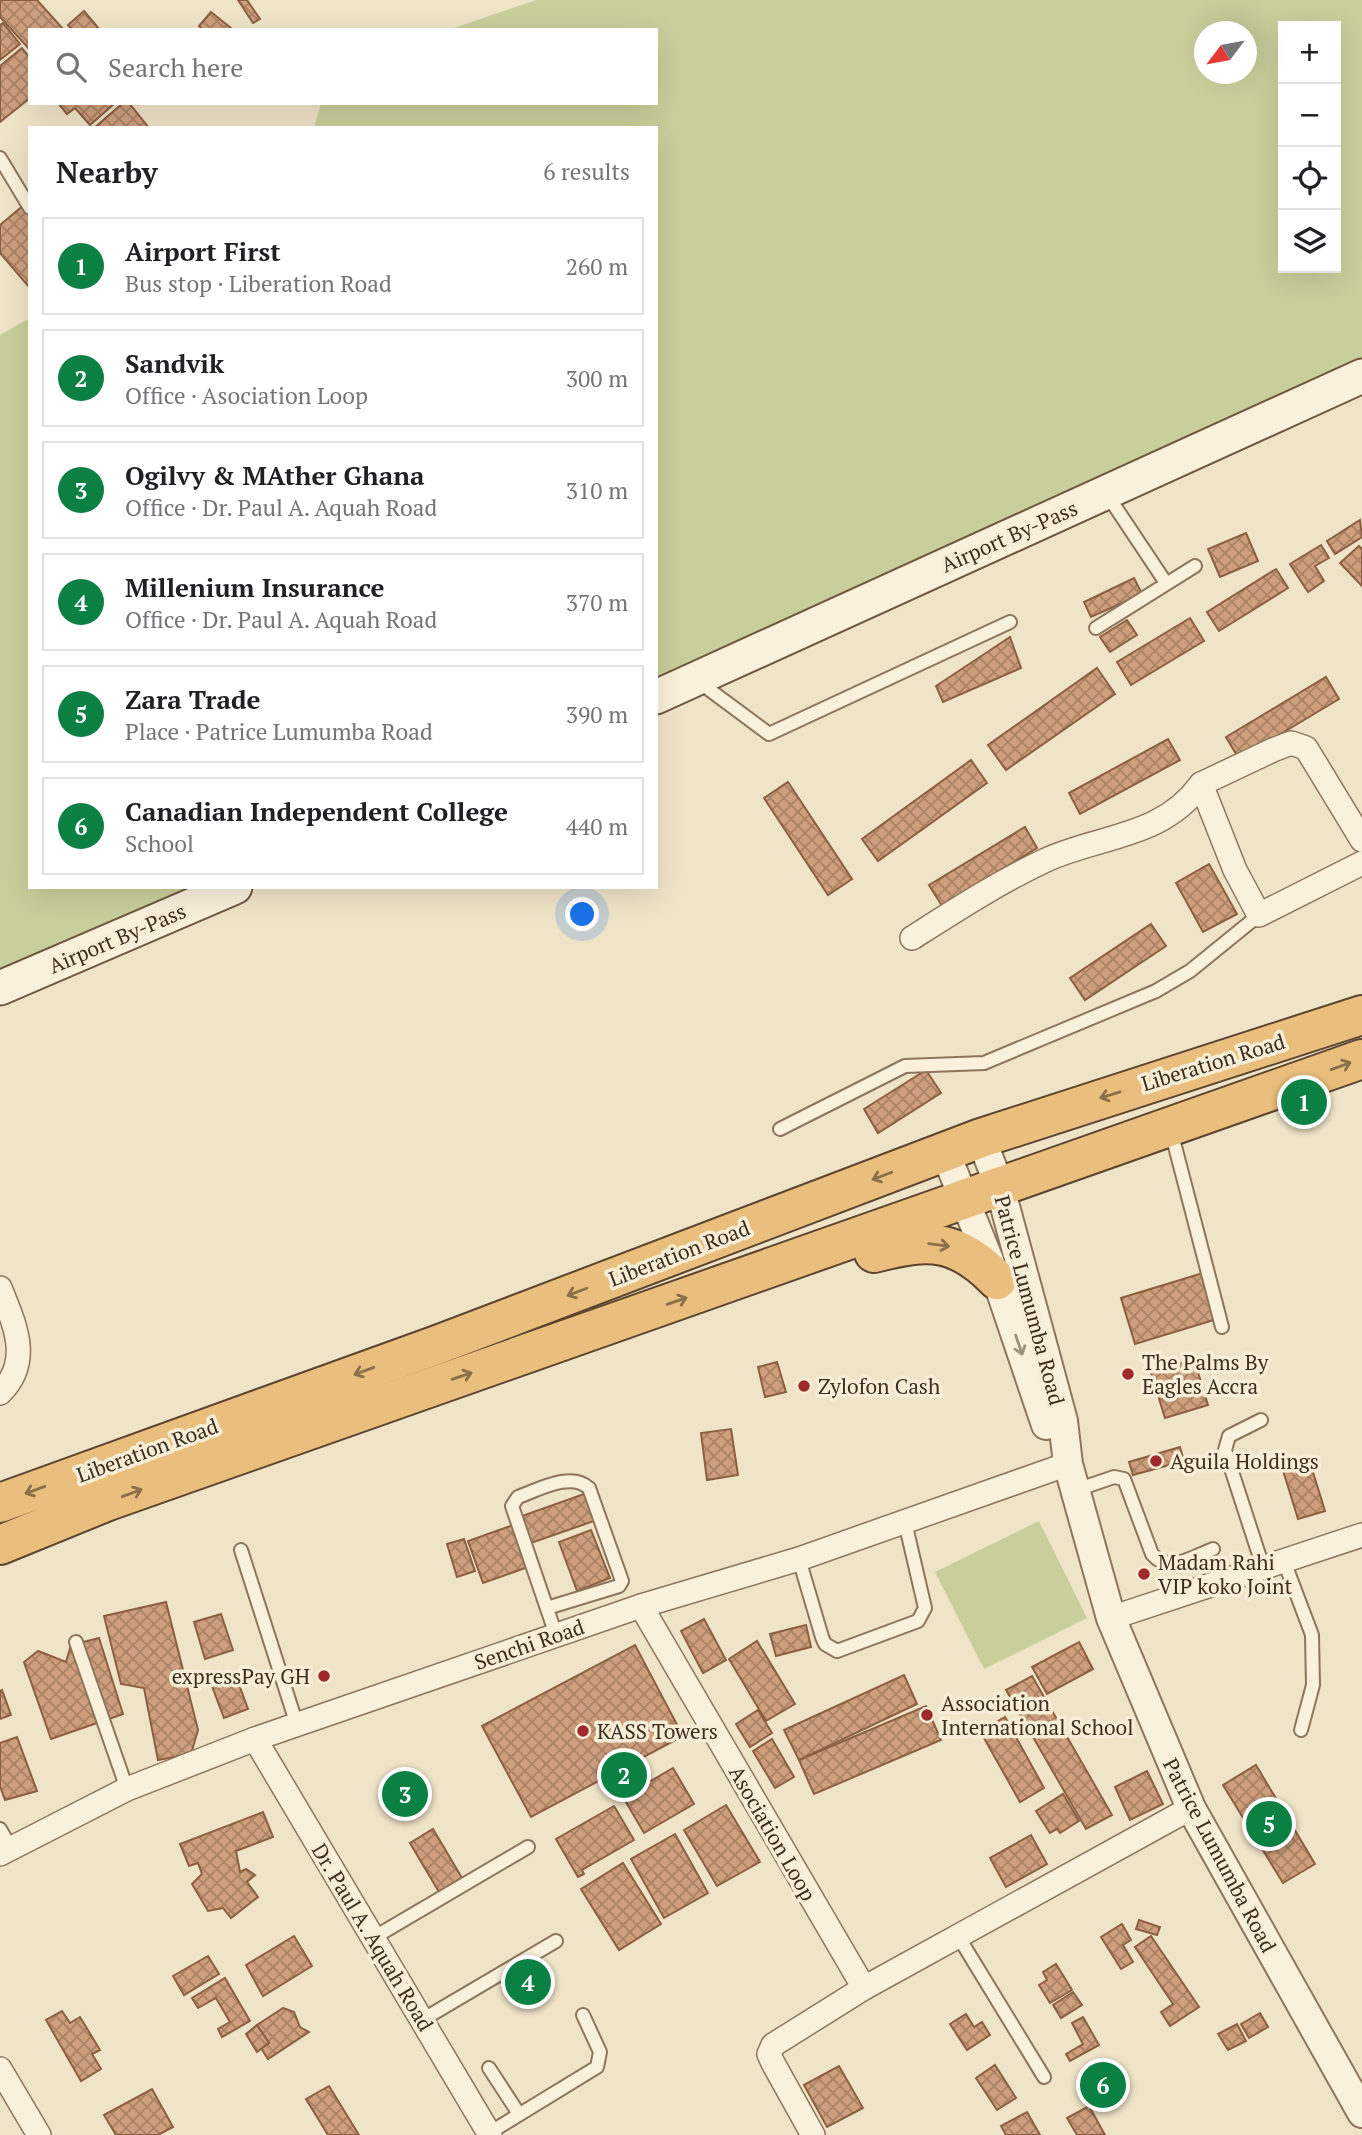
<!DOCTYPE html>
<meta charset="utf-8">
<style>
:root{--surface:#fff;--page:#f2f2f2;--text:#202124;--muted:#757577;--line:#e0e0e0;--accent:#0b8043}
body{margin:0;font-family:"PT Serif",serif;background:var(--page);color:var(--text)}
.controls{position:absolute;right:21px;top:21px;display:grid;overflow:hidden;border-radius:0px;box-shadow:0 7px 28px #0002}
.controls button{width:63px;height:63px;display:grid;place-items:center;padding:0;border:0;border-bottom:2px solid var(--line);background:var(--surface);color:var(--text);font:35px sans-serif}
.compass{position:absolute;left:1194px;top:21px;width:63px;height:63px;border-radius:50%;background:var(--surface);box-shadow:0 7px 28px #0002;rotate:238deg}
.you{position:absolute;left:583px;top:915px;width:24px;height:24px;margin:-18px;border:5px solid #fff;border-radius:50%;background:#1a73e8;box-shadow:0 0 0 10px #1a73e833}
.badge{display:grid;place-items:center;width:46px;height:46px;border-radius:50%;background:var(--accent);color:#fff;font-size:23px;font-weight:700}
.pin{position:absolute;translate:-50% -50%;border:4px solid #fff;box-shadow:0 2px 7px #0006}
.list{margin:0;padding:0;list-style:none}
h2{display:flex;justify-content:space-between;align-items:center;height:91px;margin:0;padding:0 28px;font-size:30px}
h2 small{font-size:23px;font-weight:400;color:var(--muted)}
.list li{display:grid;grid-template-columns:46px 1fr auto;gap:21px;align-items:center;box-sizing:border-box;height:98px;margin:0 14px 14px;padding:0 14px;border:2px solid var(--line);border-radius:0px}
.list b{display:block;font-size:26px;white-space:nowrap}
.list p{margin:0;font-size:23px;white-space:nowrap;color:var(--muted)}
.list em{font-size:23px;font-style:normal;color:var(--muted)}
.icon{flex:none;width:38px;height:38px;fill:none;stroke:currentColor;stroke-width:2;stroke-linecap:round;stroke-linejoin:round}
.map{position:relative;flex:none;width:1362px;height:2135px;overflow:hidden}
.search{position:absolute;background:var(--surface);box-shadow:0 7px 28px #0002;left:28px;top:28px;width:630px;height:77px;display:flex;align-items:center;gap:18px;box-sizing:border-box;padding:0 24px;border-radius:0px;color:var(--muted);font-size:26px}
.panel{position:absolute;background:var(--surface);box-shadow:0 7px 28px #0002;left:28px;top:126px;width:630px;height:763px;border-radius:0px}
.map>svg:first-child{display:block}
</style>
<div class="map">
<svg width="1362" height="2135" viewBox="0 0 1362 2135">
<defs>
<pattern id="building-cross-hatch" width="8" height="8" patternUnits="userSpaceOnUse" patternTransform="scale(1.75)"><rect width="8" height="8" fill="#cf9f7d"/><path d="M0 0l8 8M0 8l8-8" fill="none" stroke="#a98266"/></pattern>
</defs>
<rect width="100%" height="100%" fill="#f0e4c8"/>
<g fill="#c9cf9b" fill-rule="evenodd">
<path d="M536,0H1362V359L1058,494L804,617L656,682V128H314L321,103H656V30H448ZM1283,26H1336V268H1283ZM1204,32H1246V74H1204Z"/>
<path d="M30,318V887H190L0,974V335Z"/>
<path d="M1039,1521L1087,1618L984,1669L935,1572Z"/>
</g>
<g fill="url(#building-cross-hatch)" stroke="#8d5f41" stroke-width="2">
<path d="M0,0H37L64,30H30V50L0,17Z"/>
<path d="M238,0H247L260,19L253,23Z"/>
<path d="M84,11L100,30H73L68,25Z"/>
<path d="M211,12L231,28L230,30H203L199,26Z"/>
<path d="M3,23L20,44L0,60V25Z"/>
<path d="M22,48L30,58V98L0,122V66Z"/>
<path d="M58,103H115L90,125L75,108L67,114Z"/>
<path d="M123,103H129L149,128H94Z"/>
<path d="M30,200V286L29,287L0,253V225Z"/>
<path d="M1360,520L1362,537L1335,554L1327,541Z"/>
<path d="M1246,533L1258,561L1220,577L1208,549Z"/>
<path d="M1321,545L1329,558L1315,566L1324,581L1308,592L1290,564Z"/>
<path d="M1359,546L1362,549V586L1340,563Z"/>
<path d="M1276,569L1288,588L1219,631L1207,612Z"/>
<path d="M1134,578L1142,594L1091,617L1084,602Z"/>
<path d="M1190,618L1204,641L1131,685L1117,662Z"/>
<path d="M1127,620L1137,635L1110,652L1100,637Z"/>
<path d="M1010,637L1021,668L943,702L936,686Z"/>
<path d="M1097,668L1115,694L1006,770L988,745Z"/>
<path d="M1326,677L1339,699L1239,759L1226,737Z"/>
<path d="M1168,739L1180,760L1080,814L1069,793Z"/>
<path d="M971,760L987,783L878,861L862,839Z"/>
<path d="M788,782L852,879L828,895L764,798Z"/>
<path d="M1025,827L1037,848L942,906L929,885Z"/>
<path d="M1209,864L1237,914L1203,932L1176,883Z"/>
<path d="M1151,924L1166,946L1085,1000L1070,978Z"/>
<path d="M926,1070L941,1093L878,1133L864,1109Z"/>
<path d="M1203,1273L1217,1319L1135,1344L1121,1298Z"/>
<path d="M1194,1359L1208,1405L1165,1418L1151,1373Z"/>
<path d="M777,1362L786,1392L765,1397L758,1367Z"/>
<path d="M731,1429L738,1475L707,1480L701,1433Z"/>
<path d="M1180,1447L1184,1461L1133,1475L1129,1462Z"/>
<path d="M1308,1456L1325,1511L1298,1519L1281,1464Z"/>
<path d="M584,1494L594,1521L528,1544L519,1517Z"/>
<path d="M516,1524L531,1566L483,1583L468,1541Z"/>
<path d="M591,1530L610,1578L577,1591L559,1542Z"/>
<path d="M464,1539L475,1571L457,1577L447,1544Z"/>
<path d="M166,1602L198,1730L191,1754L158,1760L144,1688L121,1684L104,1616Z"/>
<path d="M221,1614L233,1650L205,1659L194,1622Z"/>
<path d="M704,1619L726,1660L703,1673L681,1631Z"/>
<path d="M806,1625L811,1647L776,1656L770,1634Z"/>
<path d="M99,1638L123,1714L51,1739L24,1662L38,1651L66,1662L71,1645Z"/>
<path d="M757,1641L795,1704L766,1721L729,1659Z"/>
<path d="M1079,1642L1093,1669L1047,1694L1032,1667Z"/>
<path d="M635,1645L683,1736L531,1817L482,1726Z"/>
<path d="M234,1671L248,1709L224,1718L210,1681Z"/>
<path d="M904,1675L917,1704L799,1760L784,1730Z"/>
<path d="M1032,1676L1112,1815L1086,1829L1006,1690Z"/>
<path d="M2,1690L11,1715L0,1719V1691Z"/>
<path d="M926,1706L941,1740L814,1794L799,1760Z"/>
<path d="M758,1710L772,1733L750,1747L736,1724Z"/>
<path d="M1005,1717L1044,1788L1020,1802L980,1731Z"/>
<path d="M17,1737L37,1791L5,1800L0,1786V1743Z"/>
<path d="M772,1739L794,1777L775,1788L753,1751Z"/>
<path d="M1256,1765L1315,1864L1283,1883L1223,1785Z"/>
<path d="M673,1768L694,1804L644,1833L623,1797Z"/>
<path d="M1147,1771L1163,1804L1130,1820L1115,1787Z"/>
<path d="M1063,1794L1079,1821L1060,1833L1057,1829L1050,1833L1036,1811Z"/>
<path d="M726,1805L760,1862L717,1886L684,1830Z"/>
<path d="M614,1806L634,1840L582,1870L584,1874L578,1877L556,1839Z"/>
<path d="M263,1812L273,1837L236,1851L240,1872L246,1869L255,1875L247,1882L258,1897L231,1918L223,1908L208,1911L192,1884L202,1874L198,1863L189,1866L180,1844Z"/>
<path d="M433,1829L465,1883L442,1897L410,1843Z"/>
<path d="M675,1834L708,1893L664,1918L631,1859Z"/>
<path d="M1031,1835L1047,1864L1006,1887L990,1858Z"/>
<path d="M623,1863L661,1924L619,1950L581,1889Z"/>
<path d="M1139,1920L1160,1927L1157,1935L1136,1929Z"/>
<path d="M1122,1924L1131,1940L1123,1945L1133,1962L1121,1969L1101,1937Z"/>
<path d="M294,1936L312,1966L263,1996L246,1965Z"/>
<path d="M1151,1936L1199,2007L1170,2026L1161,2012L1173,2004L1135,1947Z"/>
<path d="M208,1956L219,1974L184,1995L173,1976Z"/>
<path d="M1056,1964L1072,1990L1050,2003L1039,1985L1047,1980L1043,1972Z"/>
<path d="M225,1978L250,2021L222,2037L218,2029L230,2022L216,1998L198,2008L192,1998Z"/>
<path d="M1073,1992L1082,2005L1061,2018L1053,2005Z"/>
<path d="M283,2008L294,2012L300,2027L309,2032L268,2059L261,2048L269,2043L257,2025Z"/>
<path d="M62,2011L70,2023L80,2017L100,2050L92,2054L101,2069L81,2081L46,2020Z"/>
<path d="M1260,2013L1268,2027L1249,2038L1241,2024Z"/>
<path d="M966,2014L974,2027L982,2022L990,2035L967,2050L950,2024Z"/>
<path d="M1083,2017L1099,2045L1070,2061L1066,2054L1083,2044L1072,2023Z"/>
<path d="M1237,2024L1246,2041L1228,2050L1218,2034Z"/>
<path d="M257,2025L269,2043L257,2052L246,2034Z"/>
<path d="M995,2065L1016,2098L997,2110L976,2078Z"/>
<path d="M839,2066L863,2108L827,2127L804,2085Z"/>
<path d="M329,2086L359,2135H328L306,2099Z"/>
<path d="M152,2089L173,2127L158,2135H116L104,2115Z"/>
<path d="M1089,2106L1105,2135H1077L1067,2118Z"/>
<path d="M1027,2112L1040,2135H1006L1001,2126Z"/>
</g>
<g fill="none" stroke-linecap="round" stroke-linejoin="round">
<defs>
<g id="service">
<path d="M0,158L30,208"/>
<path d="M1106,493L1166,583"/>
<path d="M1096,628L1195,566"/>
<path d="M699,682L769,734L1010,622"/>
<path d="M780,1129L905,1066L984,1063L1156,991L1190,971L1259,915"/>
<path d="M1171,1131L1222,1327"/>
<path d="M1261,1420L1229,1436L1225,1450L1263,1567"/>
<path d="M1076,1490L1114,1477L1124,1479L1152,1554C1169,1574 1192,1557 1213,1549"/>
<path d="M241,1550L297,1725"/>
<path d="M799,1559L822,1637L825,1644L837,1651L918,1621L925,1608L905,1522"/>
<path d="M1284,1561L1312,1635L1313,1685L1301,1730"/>
<path d="M547,1608L619,1586L622,1581L589,1488C571,1471 538,1490 518,1497L512,1506L556,1635"/>
<path d="M76,1642L127,1789"/>
<path d="M0,1829L11,1848"/>
<path d="M958,1936L1044,2077"/>
<path d="M373,1938L528,1847"/>
<path d="M422,2020L556,1941"/>
<path d="M489,2068L519,2114"/>
<path d="M489,2133L597,2067L600,2052L583,2015"/>
</g>
<g id="minor">
<path d="M1362,840L1306,748L1291,743L1273,750L1201,784L1235,870L1259,915L1362,863"/>
<path d="M912,938C956,910 999,882 1046,860C1101,835 1162,838 1201,784"/>
<path d="M0,1288C14,1323 33,1361 0,1393"/>
<path d="M641,1606L864,1988"/>
<path d="M1111,1618L1362,1535"/>
<path d="M255,1739L490,2135"/>
<path d="M0,1854L127,1789L255,1739L641,1606L799,1559L1068,1464"/>
<path d="M0,2069L39,2135"/>
<path d="M813,2135L773,2063L769,2054L773,2045L864,1988L1191,1808"/>
</g>
<g id="tertiary">
<path d="M981,1138L1000,1188L1063,1421L1068,1464L1111,1618L1191,1808L1362,2113"/>
<path d="M945,1152L997,1280L1046,1425"/>
</g>
<g id="secondary">
<path d="M656,697L1362,376"/>
<path d="M0,988L235,887"/>
</g>
<g id="trunk">
<path d="M874,1253C929,1239 956,1238 997,1280"/>
<path d="M0,1503L437,1345L981,1138L1362,1015"/>
<path d="M0,1545L108,1501L1362,1059"/>
</g>
</defs>
<use href="#service" stroke="#8d765c" stroke-width="16"/>
<use href="#minor" stroke="#8d765c" stroke-width="26"/>
<use href="#tertiary" stroke="#8d765c" stroke-width="32"/>
<use href="#secondary" stroke="#6f573f" stroke-width="37"/>
<use href="#trunk" stroke="#5b4430" stroke-width="42"/>
<use href="#service" stroke="#faf1dc" stroke-width="12"/>
<use href="#minor" stroke="#faf1dc" stroke-width="23"/>
<use href="#tertiary" stroke="#faf1dc" stroke-width="28"/>
<use href="#secondary" stroke="#faf1dc" stroke-width="33"/>
<use href="#trunk" stroke="#eabe7c" stroke-width="38"/>
</g>
<defs><path id="oneway-shaft" d="M-6 0H5M1.5-3L5.5 0L1.5 3" fill="none" stroke-width="1.6" stroke-linecap="round" stroke-linejoin="round" transform="scale(1.75)"/></defs>
<g stroke="#8b6f49">
<use href="#oneway-shaft" transform="translate(1341 1066) rotate(-20)"/>
<use href="#oneway-shaft" transform="translate(1110 1095) rotate(163)"/>
<use href="#oneway-shaft" transform="translate(882 1176) rotate(159)"/>
<use href="#oneway-shaft" transform="translate(939 1245) rotate(7)"/>
<use href="#oneway-shaft" transform="translate(577 1292) rotate(159)"/>
<use href="#oneway-shaft" transform="translate(677 1301) rotate(-19)"/>
<use href="#oneway-shaft" transform="translate(364 1371) rotate(160)"/>
<use href="#oneway-shaft" transform="translate(462 1376) rotate(-19)"/>
<use href="#oneway-shaft" transform="translate(35 1490) rotate(160)"/>
<use href="#oneway-shaft" transform="translate(132 1493) rotate(-20)"/>
</g>
<use stroke="#9c907e" href="#oneway-shaft" transform="translate(1019 1345) rotate(71)"/>
<g fill="#9e2a2b" stroke="#f7eed8" stroke-width="2.5">
<circle cx="1128" cy="1374" r="7"/>
<circle cx="804" cy="1386" r="7"/>
<circle cx="1156" cy="1461" r="7"/>
<circle cx="1144" cy="1574" r="7"/>
<circle cx="324" cy="1676" r="7"/>
<circle cx="927" cy="1715" r="7"/>
<circle cx="583" cy="1731" r="7"/>
</g>
<g text-anchor="middle" dominant-baseline="central" stroke-width="7" stroke-linejoin="round" paint-order="stroke">
<g font-size="21" fill="#3d2e20" stroke="#f7eed8">
<text transform="translate(1009 536) rotate(-24)">Airport By-Pass</text>
<text transform="translate(117 938) rotate(-23)">Airport By-Pass</text>
<text transform="translate(1213 1062) rotate(-17)">Liberation Road</text>
<text transform="translate(679 1253) rotate(-21)">Liberation Road</text>
<text transform="translate(1030 1300) rotate(75)">Patrice Lumumba Road</text>
<text transform="translate(147 1450) rotate(-20)">Liberation Road</text>
<text transform="translate(529 1644) rotate(-19)">Senchi Road</text>
<text transform="translate(773 1833) rotate(60)">Asociation Loop</text>
<text transform="translate(1220 1855) rotate(62)">Patrice Lumumba Road</text>
<text transform="translate(373 1937) rotate(59)">Dr. Paul A. Aquah Road</text>
</g>
<g font-size="21" fill="#3d2e20" stroke="#f7eed8" text-anchor="start">
<text x="1142" y="1362">The Palms By<tspan x="1142" dy="24">Eagles Accra</tspan></text>
<text x="818" y="1386">Zylofon Cash</text>
<text x="1170" y="1461">Aguila Holdings</text>
<text x="1158" y="1562">Madam Rahi<tspan x="1158" dy="24">VIP koko Joint</tspan></text>
<text x="310" y="1676" text-anchor="end">expressPay GH</text>
<text x="941" y="1703">Association<tspan x="941" dy="24">International School</tspan></text>
<text x="597" y="1731">KASS Towers</text>
</g>
</g>
</svg>
<div class="controls">
<button>+</button>
<button>−</button>
<button><svg class="icon" aria-label="locate" viewBox="0 0 24 24"><circle cx="12" cy="12" r="6"/><path d="M12 2v4M12 18v4M2 12h4M18 12h4"/></svg></button>
<button><svg class="icon" aria-label="layers" viewBox="0 0 24 24"><path d="M12 4l9 5-9 5-9-5zM3 14l9 5 9-5"/></svg></button>
</div>
<svg class="compass" viewBox="-18 -18 36 36"><path d="M0-13l5 13h-10z" fill="#e53935"/><path d="M0 13l5-13h-10z" fill="#757577"/></svg>
<div class="you"></div>
<div class="pin badge" style="left:1304px;top:1102px">1</div>
<div class="pin badge" style="left:624px;top:1775px">2</div>
<div class="pin badge" style="left:405px;top:1794px">3</div>
<div class="pin badge" style="left:528px;top:1982px">4</div>
<div class="pin badge" style="left:1269px;top:1824px">5</div>
<div class="pin badge" style="left:1103px;top:2085px">6</div>
<div class="search"><svg class="icon" aria-label="search" viewBox="0 0 24 24"><circle cx="10" cy="10" r="6"/><path d="M15 15l6 6"/></svg>Search here</div>
<section class="panel">
<h2>Nearby<small>6 results</small></h2>
<ul class="list">
<li><span class="badge">1</span><div><b>Airport First</b><p>Bus stop · Liberation Road</p></div><em>260 m</em></li>
<li><span class="badge">2</span><div><b>Sandvik</b><p>Office · Asociation Loop</p></div><em>300 m</em></li>
<li><span class="badge">3</span><div><b>Ogilvy &amp; MAther Ghana</b><p>Office · Dr. Paul A. Aquah Road</p></div><em>310 m</em></li>
<li><span class="badge">4</span><div><b>Millenium Insurance</b><p>Office · Dr. Paul A. Aquah Road</p></div><em>370 m</em></li>
<li><span class="badge">5</span><div><b>Zara Trade</b><p>Place · Patrice Lumumba Road</p></div><em>390 m</em></li>
<li><span class="badge">6</span><div><b>Canadian Independent College</b><p>School</p></div><em>440 m</em></li>
</ul>
</section>
</div>
